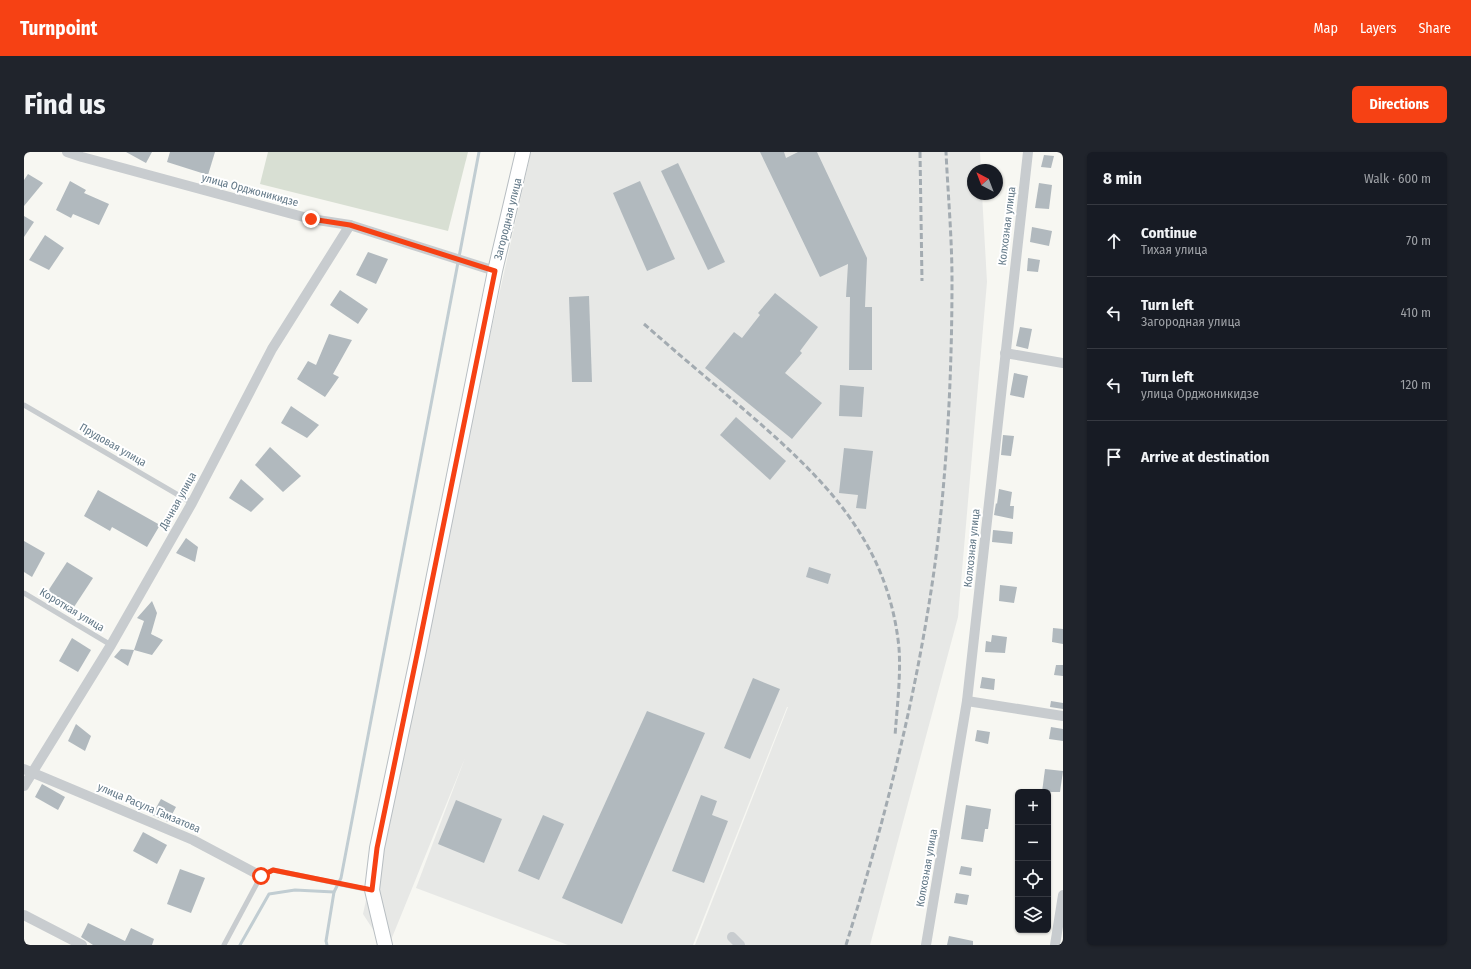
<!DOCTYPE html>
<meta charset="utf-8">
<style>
:root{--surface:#171b24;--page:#20242c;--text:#f1f3f6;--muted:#9ea1a6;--line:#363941;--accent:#f64114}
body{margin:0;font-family:"Fira Sans Condensed",sans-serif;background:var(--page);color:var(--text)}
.controls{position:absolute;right:12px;bottom:12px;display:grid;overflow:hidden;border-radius:6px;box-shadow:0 1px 3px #0004}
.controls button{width:36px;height:36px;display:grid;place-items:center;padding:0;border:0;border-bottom:1px solid var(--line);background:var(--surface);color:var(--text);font:20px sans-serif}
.compass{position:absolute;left:943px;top:12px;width:36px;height:36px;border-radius:50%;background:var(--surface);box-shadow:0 1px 3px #0004;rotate:318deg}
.stop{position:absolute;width:12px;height:12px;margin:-9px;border:3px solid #f64114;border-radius:50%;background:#fff}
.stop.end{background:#f64114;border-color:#fff;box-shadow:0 1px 4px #0008}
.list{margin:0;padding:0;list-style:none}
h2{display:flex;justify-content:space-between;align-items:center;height:52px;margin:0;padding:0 16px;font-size:17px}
h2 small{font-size:13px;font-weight:400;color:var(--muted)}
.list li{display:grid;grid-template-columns:26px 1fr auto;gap:12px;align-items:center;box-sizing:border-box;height:72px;padding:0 16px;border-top:1px solid var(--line)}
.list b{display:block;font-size:15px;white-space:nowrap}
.list p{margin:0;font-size:13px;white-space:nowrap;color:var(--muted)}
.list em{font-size:13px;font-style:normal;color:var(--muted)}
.icon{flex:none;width:22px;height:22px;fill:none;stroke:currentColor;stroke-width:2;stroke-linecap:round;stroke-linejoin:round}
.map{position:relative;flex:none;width:1039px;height:793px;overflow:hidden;border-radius:6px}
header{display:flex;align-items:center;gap:24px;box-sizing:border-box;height:56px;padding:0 20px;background:var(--accent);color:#fff}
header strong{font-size:19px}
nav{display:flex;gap:22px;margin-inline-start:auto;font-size:14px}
.intro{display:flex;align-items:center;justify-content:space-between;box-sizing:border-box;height:96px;padding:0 24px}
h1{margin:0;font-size:28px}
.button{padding:10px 18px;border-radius:6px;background:var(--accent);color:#fff;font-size:14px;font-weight:700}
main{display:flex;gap:24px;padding:0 24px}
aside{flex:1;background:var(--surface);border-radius:6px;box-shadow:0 1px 3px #0004}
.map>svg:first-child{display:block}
</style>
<header>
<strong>Turnpoint</strong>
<nav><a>Map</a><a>Layers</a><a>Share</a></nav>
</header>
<div class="intro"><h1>Find us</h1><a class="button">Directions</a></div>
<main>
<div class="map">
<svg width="1039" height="793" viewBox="0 0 1039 793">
<rect width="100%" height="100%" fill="#f7f7f2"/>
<path fill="#e7e8e6" d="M507,0H956L957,18H949V42H958L963,130L934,465L846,793H671L764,555H763L669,793H544L392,736L441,606L365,793H359L339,762L420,389Z"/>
<path fill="#d8dfd3" d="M244,0H444L424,79L236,32Z"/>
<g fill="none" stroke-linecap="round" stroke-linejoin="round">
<g stroke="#c1cdd2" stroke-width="3">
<path d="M216,793L245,742L271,738L310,740"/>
<path d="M303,793L302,789L310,740L317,726L455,0"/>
</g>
</g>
<g fill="#b1b9be">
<path d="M102,0H128L122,11Z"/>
<path d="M146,0H191L184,23L143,10Z"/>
<path d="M736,0H760L762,6L774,0H793L843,106L841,155H848V218H825L826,145H822L824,112L796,125Z"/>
<path d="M1020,3L1030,4L1027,16L1017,15Z"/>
<path d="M654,11L701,110L684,118L637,19Z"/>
<path d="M4,22L19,31L0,54V28Z"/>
<path d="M46,29L62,38L60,41L85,52L75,73L49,62L47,66L32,58Z"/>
<path d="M616,29L651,107L623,119L589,41Z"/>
<path d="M1015,31L1028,33L1025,57L1011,56Z"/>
<path d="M0,64L10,70L0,85Z"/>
<path d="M1008,75L1028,79L1025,94L1006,90Z"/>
<path d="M21,83L40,96L25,118L5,108Z"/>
<path d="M344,100L364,107L352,132L332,123Z"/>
<path d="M1004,106L1016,108L1014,120L1003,119Z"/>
<path d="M316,138L344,157L334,172L306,153Z"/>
<path d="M751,141L794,175L776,199L778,201L761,221L798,251L768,287L681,216L710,180L718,186L736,163L734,161Z"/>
<path d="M565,144L568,230H548L545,145Z"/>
<path d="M996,175L1008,177L1004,197L992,194Z"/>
<path d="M305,182L328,188L309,222L315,225L301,245L273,227L284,209L292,213Z"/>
<path d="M990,221L1004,224L1000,246L986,243Z"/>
<path d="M816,233L840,235L838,265L815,264Z"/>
<path d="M267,254L295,273L283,286L257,271Z"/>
<path d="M712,265L762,309L746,328L696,283Z"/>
<path d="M979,283L990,284L987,304L977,303Z"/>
<path d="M246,295L277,324L259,340L231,313Z"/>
<path d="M820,296L849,299L842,357L832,356L834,343L815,341Z"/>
<path d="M217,327L240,347L227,360L205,346Z"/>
<path d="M975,337L988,340L986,354H990L989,367L970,363L972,351L973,352Z"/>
<path d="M74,338L136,373L123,395L88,375L86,379L60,364Z"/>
<path d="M969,378L989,380L988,392L968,390Z"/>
<path d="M162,386L174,395L171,410L152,401Z"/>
<path d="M0,389L21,401L8,425L0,420Z"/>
<path d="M43,410L69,426L50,455L24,439Z"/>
<path d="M785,415L807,422L804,432L782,425Z"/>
<path d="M976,433L993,435L990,451L975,449Z"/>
<path d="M128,449L133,461L127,482L139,488L128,503L110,498L120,469L113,466Z"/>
<path d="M1029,476L1039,477V492L1028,490Z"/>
<path d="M968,483L983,485L981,501L961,500L962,489L967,490Z"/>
<path d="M48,486L67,498L54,520L35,509Z"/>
<path d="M97,497L110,498L104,514L90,505Z"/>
<path d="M1032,513H1039V524L1030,523Z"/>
<path d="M958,525L971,527L970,538L956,536Z"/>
<path d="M729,526L756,537L726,607L700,596Z"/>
<path d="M1027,549L1039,551V557L1026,555Z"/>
<path d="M623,559L681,581L598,772L538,746Z"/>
<path d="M52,572L67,584L61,599L44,589Z"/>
<path d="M1027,575L1039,577V589L1025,587Z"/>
<path d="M953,578L966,580L964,592L951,589Z"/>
<path d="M1021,617L1039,619L1036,640H1018Z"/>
<path d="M18,632L41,645L34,658L11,645Z"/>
<path d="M677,643L693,649L688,663L704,669L680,731L648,719Z"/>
<path d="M137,647L152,655L144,670L128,663Z"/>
<path d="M432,648L478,667L460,711L414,692Z"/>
<path d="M942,653L967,657L964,677H961L959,690L937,687Z"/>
<path d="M519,663L540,672L515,728L494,719Z"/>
<path d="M119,680L143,693L133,712L109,699Z"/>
<path d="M937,714L948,716L947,724L935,722Z"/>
<path d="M156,717L181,726L167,761L143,752Z"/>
<path d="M932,741L945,743L943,753L930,751Z"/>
<path d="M64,771L101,789L107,776L130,787L128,793H69L57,785Z"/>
<path d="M925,784L949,789V793H923Z"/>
</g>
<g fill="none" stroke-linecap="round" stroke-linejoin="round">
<defs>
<path id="secondary" d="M361,793L348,738L353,696L395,498L471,119L499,0"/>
</defs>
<use href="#secondary" stroke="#b8bec2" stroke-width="16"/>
<g stroke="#c8cccf" stroke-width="5">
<path d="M0,253L168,351"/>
<path d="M0,441L87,493"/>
<path d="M200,793L237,724L249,718L346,738"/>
</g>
<g stroke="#c8cccf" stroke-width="10">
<path d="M43,0L58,5L287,67L326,73L471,119"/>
<path d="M981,201L1039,211"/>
<path d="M943,549L1039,564"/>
<path d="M0,617L169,688L237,724"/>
<path d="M0,634L87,493L168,351L248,197L326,73"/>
<path d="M0,763L58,793"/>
<path d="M708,785L716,793"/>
<path d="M902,793L943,549L1004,0"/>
<path d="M1031,793L1039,743"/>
</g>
<use href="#secondary" stroke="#fff" stroke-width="14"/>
<g stroke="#a3abb1" stroke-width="3" stroke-dasharray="6 3" stroke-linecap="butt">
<path d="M896,0L898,129"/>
<path d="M620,172C652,200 685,228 717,255C796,323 864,386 875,496C877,525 873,555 871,584"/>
<path d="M822,793C861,668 893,542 911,412C923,320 928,222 928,129C928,86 924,43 922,0"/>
</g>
</g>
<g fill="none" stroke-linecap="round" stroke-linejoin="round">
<path stroke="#f64114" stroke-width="5" d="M237,724L249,718L348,738L353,696L394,498L471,119L326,73L287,67"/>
</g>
<g text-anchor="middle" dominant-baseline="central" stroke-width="4" stroke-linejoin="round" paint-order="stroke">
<g font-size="11" fill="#627887" stroke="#fff">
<text transform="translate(226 38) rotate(15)">улица Орджоникидзе</text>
<text transform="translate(484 67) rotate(-76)">Загородная улица</text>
<text transform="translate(983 74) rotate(-83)">Колхозная улица</text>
<text transform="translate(89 293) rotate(30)">Прудовая улица</text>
<text transform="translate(154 349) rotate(-61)">Дачная улица</text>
<text transform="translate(948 396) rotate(-84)">Колхозная улица</text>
<text transform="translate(48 458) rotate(31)">Короткая улица</text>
<text transform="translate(125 656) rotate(23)">улица Расула Гамзатова</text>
<text transform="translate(903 716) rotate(-80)">Колхозная улица</text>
</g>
</g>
</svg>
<div class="controls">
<button>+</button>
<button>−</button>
<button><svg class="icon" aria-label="locate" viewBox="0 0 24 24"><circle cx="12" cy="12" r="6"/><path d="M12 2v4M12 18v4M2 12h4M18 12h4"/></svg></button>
<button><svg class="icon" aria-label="layers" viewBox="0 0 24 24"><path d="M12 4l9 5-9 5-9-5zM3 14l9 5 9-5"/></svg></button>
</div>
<svg class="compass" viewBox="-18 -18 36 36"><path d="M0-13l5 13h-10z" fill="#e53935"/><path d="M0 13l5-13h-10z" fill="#9ea1a6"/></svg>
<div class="stop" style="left:237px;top:724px"></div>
<div class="stop end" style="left:287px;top:67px"></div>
</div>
<aside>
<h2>8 min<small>Walk · 600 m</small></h2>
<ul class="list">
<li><svg class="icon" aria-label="ahead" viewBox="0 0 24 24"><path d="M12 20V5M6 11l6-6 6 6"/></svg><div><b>Continue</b><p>Тихая улица</p></div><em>70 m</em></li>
<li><svg class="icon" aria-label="left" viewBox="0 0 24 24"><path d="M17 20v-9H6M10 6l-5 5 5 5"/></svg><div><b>Turn left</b><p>Загородная улица</p></div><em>410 m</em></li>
<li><svg class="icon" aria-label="left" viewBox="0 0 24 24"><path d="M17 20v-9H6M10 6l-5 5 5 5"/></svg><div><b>Turn left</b><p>улица Орджоникидзе</p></div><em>120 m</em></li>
<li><svg class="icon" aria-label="arrive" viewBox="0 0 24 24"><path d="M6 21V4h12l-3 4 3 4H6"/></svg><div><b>Arrive at destination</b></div></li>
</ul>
</aside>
</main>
